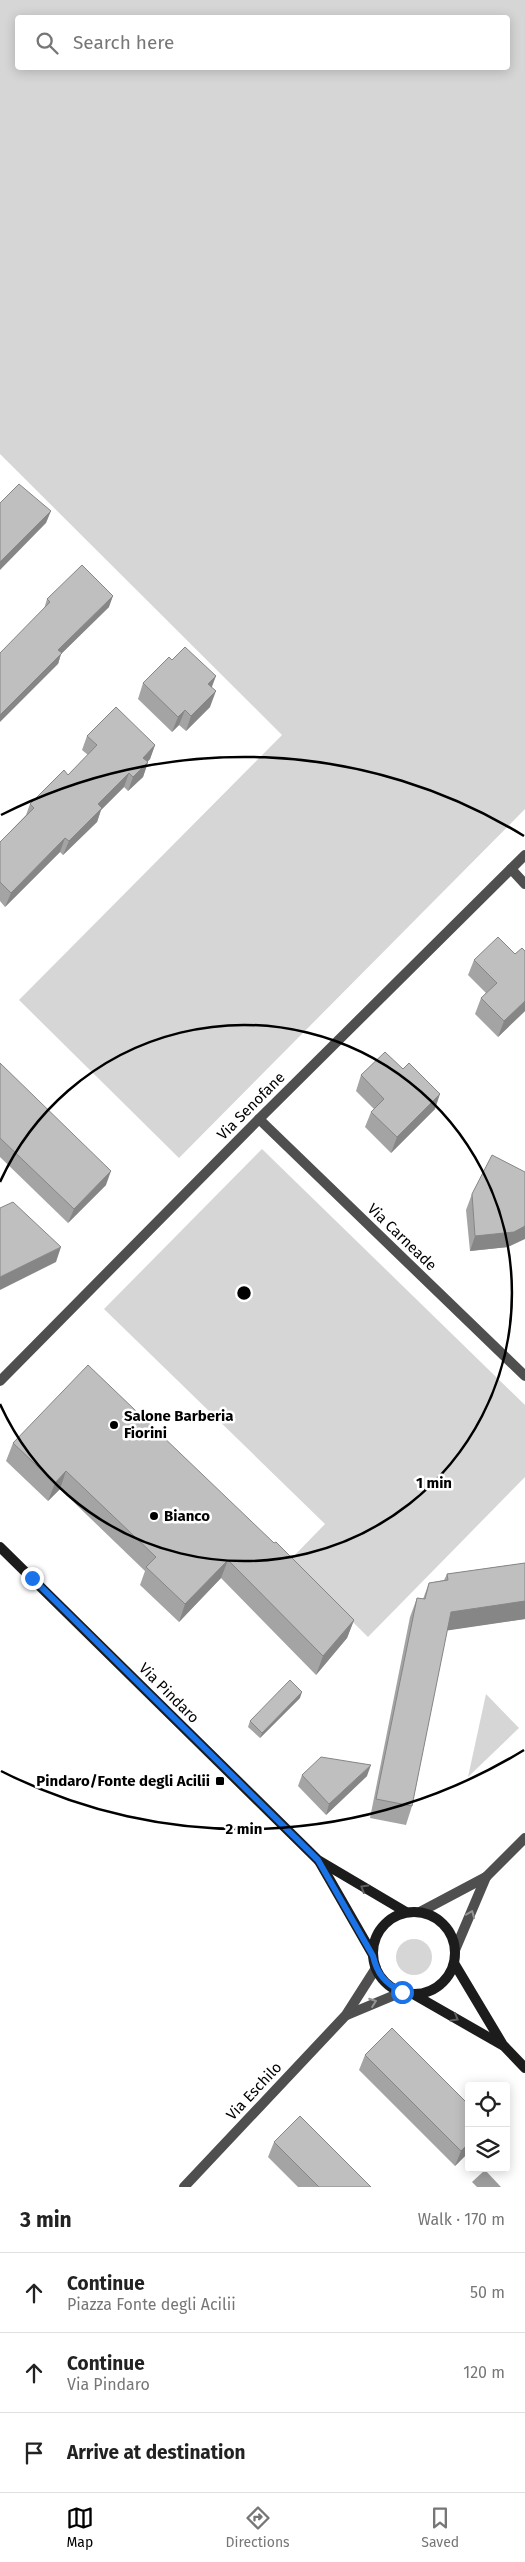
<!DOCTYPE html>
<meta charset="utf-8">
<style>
:root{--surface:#fff;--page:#f6f6f6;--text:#222;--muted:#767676;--line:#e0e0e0;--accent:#000}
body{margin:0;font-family:"Fira Sans",sans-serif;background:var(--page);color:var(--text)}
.controls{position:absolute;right:15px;bottom:15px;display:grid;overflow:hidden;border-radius:5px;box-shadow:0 2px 12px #0003}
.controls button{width:45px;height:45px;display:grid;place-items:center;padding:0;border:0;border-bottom:1px solid var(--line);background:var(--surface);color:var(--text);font:25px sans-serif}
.stop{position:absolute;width:15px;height:15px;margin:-11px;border:4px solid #1a73e8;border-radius:50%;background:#fff}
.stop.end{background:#1a73e8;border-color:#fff;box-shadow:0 1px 5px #0008}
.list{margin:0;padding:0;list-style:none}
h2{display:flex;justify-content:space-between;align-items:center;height:65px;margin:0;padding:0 20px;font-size:21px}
h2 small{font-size:16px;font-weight:400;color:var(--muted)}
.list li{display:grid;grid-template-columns:32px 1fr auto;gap:15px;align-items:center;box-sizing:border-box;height:80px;padding:0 20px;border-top:1px solid var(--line)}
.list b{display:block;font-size:19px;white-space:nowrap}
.list p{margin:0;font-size:16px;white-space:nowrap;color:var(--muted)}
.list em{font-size:16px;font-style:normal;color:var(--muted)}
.icon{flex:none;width:28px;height:28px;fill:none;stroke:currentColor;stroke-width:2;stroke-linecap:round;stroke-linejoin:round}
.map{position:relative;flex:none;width:525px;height:2187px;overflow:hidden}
.search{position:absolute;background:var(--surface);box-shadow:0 2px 12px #0003;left:15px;right:15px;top:15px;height:55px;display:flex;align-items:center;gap:12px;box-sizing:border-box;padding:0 18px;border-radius:5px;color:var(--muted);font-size:19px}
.sheet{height:305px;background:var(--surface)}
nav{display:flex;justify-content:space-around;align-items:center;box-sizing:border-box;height:70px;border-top:1px solid var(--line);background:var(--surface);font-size:14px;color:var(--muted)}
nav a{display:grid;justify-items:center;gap:2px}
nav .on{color:var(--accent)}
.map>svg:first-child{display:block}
</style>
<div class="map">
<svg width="525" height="2187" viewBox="0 0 525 2187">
<rect width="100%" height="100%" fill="#fff"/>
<g fill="#d6d6d6" fill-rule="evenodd">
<path d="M0,0H525V809L179,1158L19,1000L282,735L0,454ZM18,18H508V68H18Z"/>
<path d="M262,1149L525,1405V1477L368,1637L290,1560L325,1524L104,1309Z"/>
<path d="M486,1694L519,1728L468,1777Z"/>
<circle cx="414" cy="1957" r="18"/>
</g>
<path fill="#9d9d9d" d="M485,2170L501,2187H477L472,2182Z"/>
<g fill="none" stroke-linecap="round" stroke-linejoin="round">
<g stroke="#4f4f4f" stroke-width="10">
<path d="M511,869L525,884"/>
<path d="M259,1119L525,1376"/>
<path d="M0,1381L259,1119L525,855"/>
<path d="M420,1912L486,1877L525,1838"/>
<path d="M455,1950L486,1877"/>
<path d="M347,2015L402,1992"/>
<path d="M184,2187L346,2015L376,1968"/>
</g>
<g stroke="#1c1c1c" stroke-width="10">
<path d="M0,1547L318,1860L406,1912"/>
<path d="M319,1861L373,1955"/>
<circle cx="414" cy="1953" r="41"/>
<path d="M454,1963L503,2045L525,2068"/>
<path d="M413,1994L502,2045"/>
</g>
</g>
<g fill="#a4a4a4">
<path d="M47,599L109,607L61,654L58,664L44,609Z"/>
<path d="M172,660L212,688L210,707L186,731L179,725L172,732L138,699L143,683Z"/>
<path d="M87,736L155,745L150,759L147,762H148L143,777L128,791L124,787L101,810L97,822L63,855L60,852L5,907L0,901V842L26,815L30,804L68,775L88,755L82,750Z"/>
<path d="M474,960L525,1011L498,1037L475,1014L481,998L486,993L468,975Z"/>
<path d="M0,1063L106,1185L68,1223L0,1157Z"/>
<path d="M361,1075L435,1109L391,1153L365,1127L371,1112L374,1109L356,1091Z"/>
<path d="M472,1194L508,1247L470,1251L466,1210Z"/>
<path d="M13,1443L354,1620L347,1638L316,1675L221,1578L179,1622L140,1585L145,1571L60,1489L48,1501L6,1461Z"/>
<path d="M525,1563V1619L447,1630L412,1806L406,1825L370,1818L410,1617L417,1598L423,1599L429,1583L444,1580L447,1574Z"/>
<path d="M300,1698L260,1738L248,1727L250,1721Z"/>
<path d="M302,1775L367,1776L326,1815L298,1786Z"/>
<path d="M365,2055L469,2105V2152L455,2166L359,2070Z"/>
<path d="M274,2142L371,2187H298L268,2157Z"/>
</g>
<g fill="#868686">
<path d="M51,511L46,523L0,570V562Z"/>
<path d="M113,596L109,607L61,654L58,664L0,722V715L58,650Z"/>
<path d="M216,676L210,692L208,684Z"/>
<path d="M216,691L210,707L186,731L191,716Z"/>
<path d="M185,710L179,725L172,732L178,717Z"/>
<path d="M155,745L150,759L138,772L143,758Z"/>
<path d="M148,762L143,777L128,791L133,777Z"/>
<path d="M129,773L124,787L101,810L97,822L63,855L69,841L98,804Z"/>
<path d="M65,838L60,852L5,907L11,893Z"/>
<path d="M525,1001V1011L498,1037L504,1021Z"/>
<path d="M440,1094L435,1109L391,1153L397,1137Z"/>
<path d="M111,1171L106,1185L68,1223L74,1209Z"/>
<path d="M525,1226V1239L508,1247L470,1251L475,1236Z"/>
<path d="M61,1247L56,1262L0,1290V1277Z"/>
<path d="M66,1471L60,1489L48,1501L55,1483Z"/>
<path d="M228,1560L221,1578L179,1622L185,1604Z"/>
<path d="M525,1601V1619L444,1631L451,1612Z"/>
<path d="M354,1620L347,1638L316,1675L323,1656Z"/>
<path d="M302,1692L300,1698L260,1738L262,1733Z"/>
<path d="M371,1765L367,1776L326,1815L329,1804Z"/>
<path d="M469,2143V2152L455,2166L461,2151Z"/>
</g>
<g fill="#bfbfbf" stroke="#868686">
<path d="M19,484L51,511L0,562V503Z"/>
<path d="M82,565L113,596L58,650L62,653L0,715V653L50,602L47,599Z"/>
<path d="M185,647L216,676L208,684L216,691L191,716L185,710L178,717L143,683L169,657L172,660Z"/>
<path d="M116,707L155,745L143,758L148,762L133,777L129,773L98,804L102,808L69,841L65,838L11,893L0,882V842L34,808L30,804L64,770L68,775L97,745L87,736Z"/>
<path d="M498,937L515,954L522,948L525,951V1001L504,1021L481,998L497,983L474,960Z"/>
<path d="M385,1052L403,1069L409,1063L440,1094L397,1137L371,1112L384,1099L361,1075Z"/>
<path d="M0,1063L111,1171L74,1209L0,1138Z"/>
<path d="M492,1155L525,1172V1226L514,1232L475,1236L472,1194Z"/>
<path d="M13,1202L61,1247L0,1277V1208Z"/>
<path d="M88,1365L274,1543L276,1542L354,1620L323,1656L228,1560L185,1604L146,1567L156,1557L66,1471L55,1483L13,1443Z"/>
<path d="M525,1563V1601L451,1612L412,1806L376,1799L417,1598L425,1599L429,1583L448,1580L447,1574Z"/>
<path d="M290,1680L302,1692L262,1733L250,1721Z"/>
<path d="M321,1757L371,1765L329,1804L302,1775Z"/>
<path d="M392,2028L469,2105V2143L461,2151L365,2055Z"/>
<path d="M300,2116L371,2187H319L274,2142Z"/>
</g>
<defs><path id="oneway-chevron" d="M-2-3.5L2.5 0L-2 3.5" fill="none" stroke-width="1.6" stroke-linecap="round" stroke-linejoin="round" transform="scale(1.25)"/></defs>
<g stroke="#606060">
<use href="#oneway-chevron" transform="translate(364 1888) rotate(-149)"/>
<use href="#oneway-chevron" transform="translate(455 2018) rotate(30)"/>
</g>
<g stroke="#959595">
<use href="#oneway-chevron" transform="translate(471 1914) rotate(-68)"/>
<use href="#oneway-chevron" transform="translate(373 2002) rotate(-20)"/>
</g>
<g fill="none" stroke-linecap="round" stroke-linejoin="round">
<path stroke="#1a73e8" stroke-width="6" d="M32,1578L318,1860L373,1956C377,1974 385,1983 402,1992"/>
</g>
<g fill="none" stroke="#000" stroke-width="2.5">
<path d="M0 1182A268 268 0 1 1 0 1404"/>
<path d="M524 1750A536 536 0 0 1 1 1771M1 815A536 536 0 0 1 524 836"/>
</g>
<g fill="#000" stroke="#fff" stroke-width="2">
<circle cx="114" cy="1425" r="5"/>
<circle cx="154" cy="1516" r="5"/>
<rect x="215" y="1776" width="10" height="10" rx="2.5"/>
</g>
<g text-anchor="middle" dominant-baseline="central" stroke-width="5" stroke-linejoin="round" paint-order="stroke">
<g font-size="15" fill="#000" stroke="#fff">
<text transform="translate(251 1106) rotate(-45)">Via Senofane</text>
<text transform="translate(402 1237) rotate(44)">Via Carneade</text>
<text transform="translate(169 1693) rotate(45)">Via Pindaro</text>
<text transform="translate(254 2091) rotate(-47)">Via Eschilo</text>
</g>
<g font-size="15" font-weight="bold" fill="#000" stroke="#fff" text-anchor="start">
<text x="124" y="1416">Salone Barberia<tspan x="124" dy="17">Fiorini</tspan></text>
<text x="164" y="1516">Bianco</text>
<text x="210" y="1781" text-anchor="end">Pindaro/Fonte degli Acilii</text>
</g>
</g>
<circle cx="244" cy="1293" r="8" fill="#000" stroke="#fff" stroke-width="2.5"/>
<g font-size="15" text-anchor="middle" font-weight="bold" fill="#000" stroke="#fff" stroke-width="5" stroke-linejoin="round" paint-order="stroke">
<text x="434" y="1488">1 min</text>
<text x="244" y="1834">2 min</text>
</g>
</svg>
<div class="controls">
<button><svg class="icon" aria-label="locate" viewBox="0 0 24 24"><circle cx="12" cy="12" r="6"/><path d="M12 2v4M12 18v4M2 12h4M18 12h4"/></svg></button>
<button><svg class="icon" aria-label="layers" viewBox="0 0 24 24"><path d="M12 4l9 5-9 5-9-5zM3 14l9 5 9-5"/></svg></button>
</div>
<div class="stop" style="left:402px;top:1992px"></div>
<div class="stop end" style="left:32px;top:1578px"></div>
<div class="search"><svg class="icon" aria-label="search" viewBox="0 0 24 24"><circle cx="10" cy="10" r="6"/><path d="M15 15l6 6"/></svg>Search here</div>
</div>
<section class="sheet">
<h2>3 min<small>Walk · 170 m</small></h2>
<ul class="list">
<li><svg class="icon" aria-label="ahead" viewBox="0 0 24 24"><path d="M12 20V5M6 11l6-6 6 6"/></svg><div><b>Continue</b><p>Piazza Fonte degli Acilii</p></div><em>50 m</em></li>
<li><svg class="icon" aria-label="ahead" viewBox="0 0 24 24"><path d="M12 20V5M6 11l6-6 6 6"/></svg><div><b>Continue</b><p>Via Pindaro</p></div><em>120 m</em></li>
<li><svg class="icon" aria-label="arrive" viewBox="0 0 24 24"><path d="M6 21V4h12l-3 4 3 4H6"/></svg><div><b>Arrive at destination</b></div></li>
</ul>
</section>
<nav>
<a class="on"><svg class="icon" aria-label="map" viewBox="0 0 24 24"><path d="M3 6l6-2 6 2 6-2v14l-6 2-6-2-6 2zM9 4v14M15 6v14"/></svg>Map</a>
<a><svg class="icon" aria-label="directions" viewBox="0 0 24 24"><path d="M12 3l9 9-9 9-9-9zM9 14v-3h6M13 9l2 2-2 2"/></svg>Directions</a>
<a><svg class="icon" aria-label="saved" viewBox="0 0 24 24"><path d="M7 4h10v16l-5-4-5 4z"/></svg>Saved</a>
</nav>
